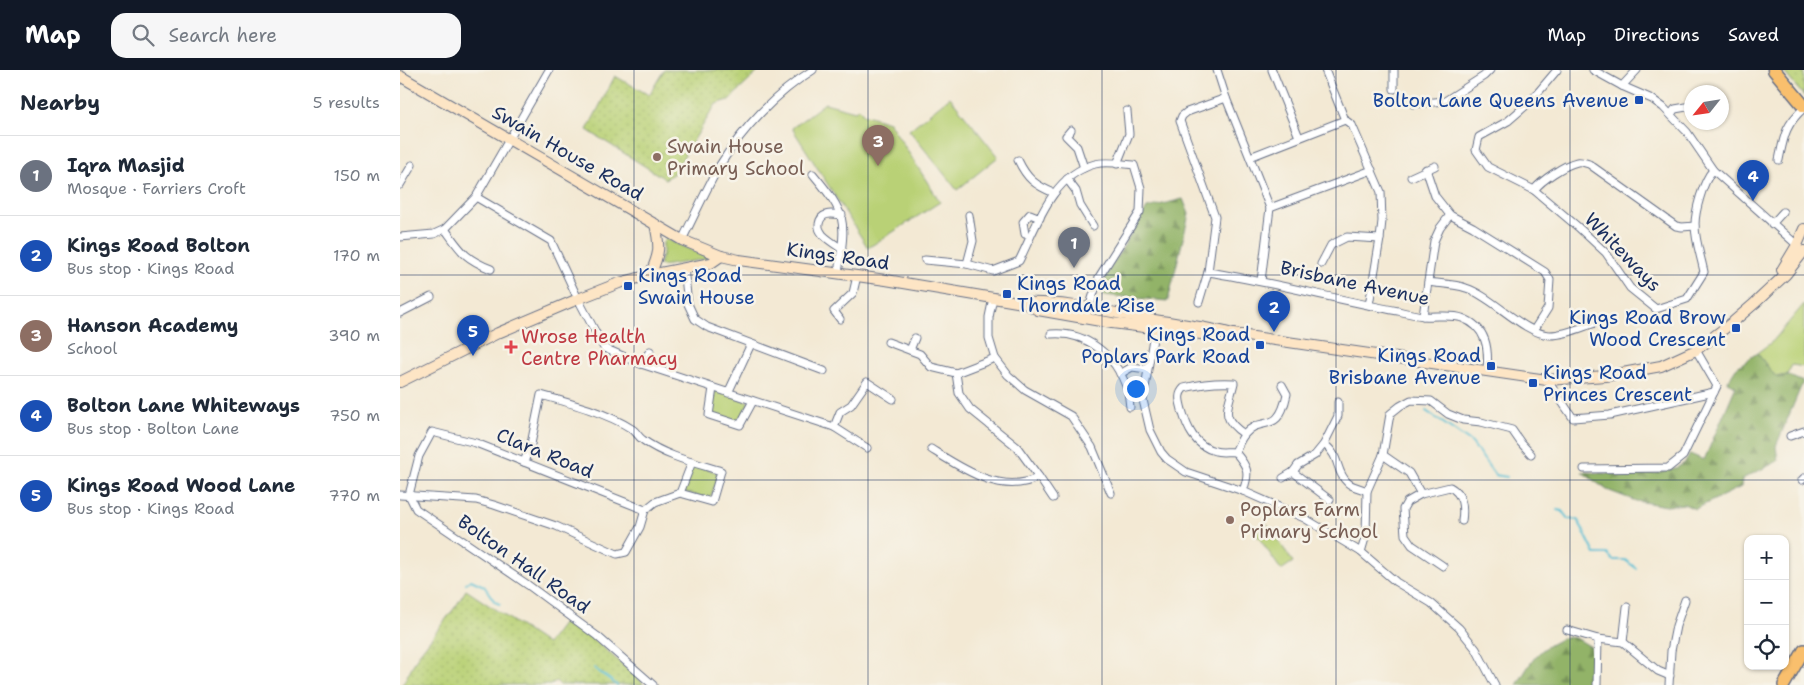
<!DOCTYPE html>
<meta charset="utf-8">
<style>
:root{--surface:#fff;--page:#f6f6f7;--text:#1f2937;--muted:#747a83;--line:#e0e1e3;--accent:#111827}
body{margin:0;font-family:"Shantell Sans",sans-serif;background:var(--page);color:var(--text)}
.controls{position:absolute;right:15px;bottom:15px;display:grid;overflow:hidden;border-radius:10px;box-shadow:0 1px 4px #0004}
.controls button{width:45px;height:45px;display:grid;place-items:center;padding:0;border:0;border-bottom:1px solid var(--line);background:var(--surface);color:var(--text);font:25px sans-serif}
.compass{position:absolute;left:1284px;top:15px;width:45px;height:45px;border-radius:50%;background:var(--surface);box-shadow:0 1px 4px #0004;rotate:240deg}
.you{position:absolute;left:735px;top:318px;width:18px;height:18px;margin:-12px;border:4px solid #fff;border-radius:50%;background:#1a73e8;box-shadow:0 0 0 8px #1a73e833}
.badge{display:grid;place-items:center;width:32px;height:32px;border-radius:50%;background:var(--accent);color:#fff;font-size:16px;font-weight:700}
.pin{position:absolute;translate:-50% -41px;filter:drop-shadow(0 1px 2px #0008)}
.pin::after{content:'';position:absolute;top:26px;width:18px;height:15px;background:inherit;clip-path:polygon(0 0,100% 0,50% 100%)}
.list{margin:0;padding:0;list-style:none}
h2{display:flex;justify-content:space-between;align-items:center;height:65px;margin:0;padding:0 20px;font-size:21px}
h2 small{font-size:16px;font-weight:400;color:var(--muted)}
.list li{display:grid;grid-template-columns:32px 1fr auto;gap:15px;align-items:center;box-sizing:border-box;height:80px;padding:0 20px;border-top:1px solid var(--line)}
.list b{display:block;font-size:19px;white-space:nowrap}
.list p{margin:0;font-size:16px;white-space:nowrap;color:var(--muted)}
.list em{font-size:16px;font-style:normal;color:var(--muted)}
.icon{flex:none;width:28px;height:28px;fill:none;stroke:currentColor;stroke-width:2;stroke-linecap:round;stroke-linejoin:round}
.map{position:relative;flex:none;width:1404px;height:615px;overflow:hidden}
header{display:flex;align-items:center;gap:30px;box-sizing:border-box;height:70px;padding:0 25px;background:var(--accent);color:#fff}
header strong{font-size:24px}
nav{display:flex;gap:28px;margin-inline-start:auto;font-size:18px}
.search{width:350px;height:45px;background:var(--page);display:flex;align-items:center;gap:12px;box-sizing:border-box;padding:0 18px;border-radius:15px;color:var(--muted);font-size:19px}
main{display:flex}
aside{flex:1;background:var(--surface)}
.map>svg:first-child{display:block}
</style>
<header>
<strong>Map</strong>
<div class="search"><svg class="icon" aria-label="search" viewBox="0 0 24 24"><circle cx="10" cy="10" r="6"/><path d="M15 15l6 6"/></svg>Search here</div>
<nav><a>Map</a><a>Directions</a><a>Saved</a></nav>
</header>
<main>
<aside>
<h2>Nearby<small>5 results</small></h2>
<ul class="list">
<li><span class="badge" style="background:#6b7280">1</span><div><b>Iqra Masjid</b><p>Mosque · Farriers Croft</p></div><em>150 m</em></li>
<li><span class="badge" style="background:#1a4fb4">2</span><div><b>Kings Road Bolton</b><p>Bus stop · Kings Road</p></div><em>170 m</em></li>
<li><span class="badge" style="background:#8d6e63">3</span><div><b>Hanson Academy</b><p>School</p></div><em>390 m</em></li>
<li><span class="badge" style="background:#1a4fb4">4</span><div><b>Bolton Lane Whiteways</b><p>Bus stop · Bolton Lane</p></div><em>750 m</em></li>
<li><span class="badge" style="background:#1a4fb4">5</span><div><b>Kings Road Wood Lane</b><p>Bus stop · Kings Road</p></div><em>770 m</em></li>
</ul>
</aside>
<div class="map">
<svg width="1404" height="615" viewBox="0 0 1404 615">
<defs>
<pattern id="forest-firs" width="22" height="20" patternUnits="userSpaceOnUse" patternTransform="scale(1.25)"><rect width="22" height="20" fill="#92b367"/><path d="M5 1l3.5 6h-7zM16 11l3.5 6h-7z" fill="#769258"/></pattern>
<pattern id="park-dots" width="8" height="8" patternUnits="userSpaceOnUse" patternTransform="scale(1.25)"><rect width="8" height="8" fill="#b9d176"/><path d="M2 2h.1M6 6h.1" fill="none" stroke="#9eb468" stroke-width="1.8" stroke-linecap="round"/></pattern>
</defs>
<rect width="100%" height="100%" fill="#f7f3e8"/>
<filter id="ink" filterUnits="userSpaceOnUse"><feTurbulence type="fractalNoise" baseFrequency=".02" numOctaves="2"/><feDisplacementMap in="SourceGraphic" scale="10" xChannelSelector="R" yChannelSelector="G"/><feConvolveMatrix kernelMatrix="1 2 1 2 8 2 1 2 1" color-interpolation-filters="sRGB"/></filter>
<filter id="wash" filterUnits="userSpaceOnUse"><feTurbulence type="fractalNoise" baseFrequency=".0096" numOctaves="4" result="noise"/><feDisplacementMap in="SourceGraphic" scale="20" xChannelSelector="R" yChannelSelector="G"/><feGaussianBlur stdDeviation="1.12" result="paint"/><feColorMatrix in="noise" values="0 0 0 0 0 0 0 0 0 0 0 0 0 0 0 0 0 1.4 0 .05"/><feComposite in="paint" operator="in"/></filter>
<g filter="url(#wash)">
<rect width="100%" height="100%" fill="#f3e9d4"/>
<g fill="#b9d176" stroke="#6a806a">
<path d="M550,27L598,87L557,120L509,60Z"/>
<path d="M425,33L455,41L459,38L463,44L489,52L540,132L468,178L392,58Z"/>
<path d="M266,169L307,187V189L262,196L259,194L263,183V172Z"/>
<path d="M1404,234V297L1392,295L1387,305L1376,307L1357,283L1373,271Z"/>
<path d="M315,320L349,332L339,353L311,344Z"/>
<path d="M293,394L319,403L310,429L283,422Z"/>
<path d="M867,454L893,492L881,500L855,462Z"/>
</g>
<g fill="url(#forest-firs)" stroke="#567162">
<path d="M783,129L789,144L768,231L703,225L706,205L747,138Z"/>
<path d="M1357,283L1376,307L1387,305L1403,312L1376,376L1378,391L1342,409L1341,417L1295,439L1284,434L1267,436L1236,431L1207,420L1182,402C1210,403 1260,410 1283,394C1286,392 1288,388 1290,384L1304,390L1336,316L1327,312L1336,298Z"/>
<path d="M1168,567L1176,568L1191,577L1193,586L1187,615H1117C1132,590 1139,576 1168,567Z"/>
</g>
<g fill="url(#park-dots)" stroke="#6a806a">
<path d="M264,0H360L329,30L316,34L273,104L265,109L187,60L215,6L249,25Z"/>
<path d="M1382,0H1404V26Z"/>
<path d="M66,520L147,574L166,549L198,573L243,613L242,615H160L156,611L150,615H2L19,584L56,536Z"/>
</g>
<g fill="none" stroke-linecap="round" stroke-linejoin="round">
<g stroke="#58c0d5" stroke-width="2">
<path d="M1026,341L1072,373L1095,405L1107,407"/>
<path d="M1157,440L1162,441L1168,449L1178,450L1195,484H1207L1213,490H1225L1236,498"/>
<path d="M66,513L71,510L84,516L95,532L100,534"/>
<path d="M194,598L217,615"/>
</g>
</g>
</g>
<g filter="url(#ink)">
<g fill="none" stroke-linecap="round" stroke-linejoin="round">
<defs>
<g id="street">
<path d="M817,0L826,28L870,138L861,211"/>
<path d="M872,0L899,67"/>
<path d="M925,0L945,50"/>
<path d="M1157,0L1130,32L1108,51L1079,67L1076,80L1088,97L1134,120L1178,157L1206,183L1230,218L1256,239L1287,229L1304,202C1301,187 1295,170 1295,155C1295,141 1303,111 1313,100"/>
<path d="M1193,0L1222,16L1252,29L1263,37L1287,62L1313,100L1397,175"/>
<path d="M1222,16L1237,0"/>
<path d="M994,19V0"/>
<path d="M1013,34L1045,31L1084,6L1090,0"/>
<path d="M1271,44L1275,39L1292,36"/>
<path d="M945,50L952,55L981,122L982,151L980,169L969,235"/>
<path d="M671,60L666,66L677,77L684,98"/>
<path d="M850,87L945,50"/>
<path d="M618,90C627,109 635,115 654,123"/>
<path d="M1379,90C1384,66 1385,55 1404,38"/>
<path d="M717,94L729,64L727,41"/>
<path d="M1026,99L1035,126L1050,145L1073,157L1145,202L1150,210L1148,238L1134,260"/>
<path d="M413,104C448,146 446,150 438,203"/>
<path d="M1011,107L1035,96"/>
<path d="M667,109L676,121L680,135L693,156"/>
<path d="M0,115L12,95"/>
<path d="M1134,120C1142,110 1164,95 1177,92C1181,91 1185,93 1189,94L1276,156L1282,157L1295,156"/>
<path d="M76,127L151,171L178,229L204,278L241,294L434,357L467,378"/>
<path d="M870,138L972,100"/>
<path d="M442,145C433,144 421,141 419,154C418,158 420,161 423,165C428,170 436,175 442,179"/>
<path d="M1372,154L1383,142"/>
<path d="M45,159C61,181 64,188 91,199"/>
<path d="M625,164L623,152L630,144L640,148"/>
<path d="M0,167L34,164L45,159L76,127L149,0"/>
<path d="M282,170C295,145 306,119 320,95C343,58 376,23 413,0"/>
<path d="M525,190L567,194L593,201L619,191C637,155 652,105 695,94C707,91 722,94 734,95L741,118L740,142L699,207L688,241"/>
<path d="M567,194L573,171L569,145"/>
<path d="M921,194L931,175L947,167L980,169"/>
<path d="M284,198L288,234L295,249L307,257L424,301"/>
<path d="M808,202C872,212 934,229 998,241C1006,243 1015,245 1024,246C1035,247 1053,244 1062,248C1087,257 1089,279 1087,301"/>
<path d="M1028,212C1041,214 1055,214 1066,218C1092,226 1124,264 1150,265C1165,265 1180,258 1195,253"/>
<path d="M593,228L589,247V268L595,288L608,305L625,320L671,346L692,377L711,423"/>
<path d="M799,232L808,202L815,147L780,51L782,46L787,42L826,28"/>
<path d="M0,243L31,227"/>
<path d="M1023,246L1034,171L1040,158L1050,145"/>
<path d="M440,249L434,241L453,223L457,206"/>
<path d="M755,256L743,330L750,360L761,382L767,389L786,402L843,421L904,448L961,482L996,512L1031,533L1059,558L1076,579L1095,615"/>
<path d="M651,264C686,261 715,285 727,318C729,324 729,331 730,337"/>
<path d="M488,272L520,284L531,297L556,303L595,288"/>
<path d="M510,280L515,268"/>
<path d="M241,294L250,281"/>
<path d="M556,303L559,323L570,339L617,377L639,407L653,428"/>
<path d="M720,304L732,297L747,299"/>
<path d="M1147,310L1173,348L1210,345L1314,322"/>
<path d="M313,318L309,345L340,355L353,331"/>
<path d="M328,323L351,274"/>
<path d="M434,357L440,342L451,335L467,312L493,329"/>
<path d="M1390,366L1404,361"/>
<path d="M924,374C941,386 935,402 948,413C952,417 961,418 967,421"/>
<path d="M531,379C563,399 602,426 639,407"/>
<path d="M835,382C829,381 821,383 815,381C795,376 787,358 782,340C780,331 777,325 784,318C800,314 817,312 834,313C828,339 819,347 844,364"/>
<path d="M983,385L1009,403L1021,424L1050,417C1063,424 1064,437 1062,451"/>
<path d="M124,392L131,374L141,325C170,333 207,343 232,359C236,361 238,367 243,370C265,386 295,393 321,401L312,432L280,423"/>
<path d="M1184,399L1268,398L1283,386L1317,316L1296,280"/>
<path d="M893,402L930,430"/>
<path d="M883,408L893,402L898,395L915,385L924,374L938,346V332"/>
<path d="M1402,410L1404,408"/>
<path d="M843,421C850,402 848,397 835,382C838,376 841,368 845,364C862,344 878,367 887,324L882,315"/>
<path d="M1021,424L1007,432L1003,439L1005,465L1012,475L1043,496"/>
<path d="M0,425L76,430L94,435L156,456L217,484L226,482L240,457L245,440L255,432L280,423L292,392"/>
<path d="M245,440L76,373L32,362L19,386L9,425L16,439L128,515L197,566L253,615"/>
<path d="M961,482L966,465L967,421L983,385L990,344L1000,336L1011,330L1031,331L1048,344L1063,350L1081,352L1112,360L1121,373L1131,384"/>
<path d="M1167,560L1198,569L1223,572L1258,601L1270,606"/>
<path d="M1223,572L1227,537"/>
<path d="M1197,615L1198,569"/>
<path d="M1269,615L1271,581L1276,556L1285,530"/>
</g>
<g id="secondary">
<path d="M0,6L282,170L321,186L339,190L486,210L623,233C665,231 708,242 749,249C777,254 805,256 833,264L1147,310L1206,306L1261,296L1296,280L1333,252L1355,233L1386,204L1404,181"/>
<path d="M1382,200L1397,175L1404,159"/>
<path d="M250,205C260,183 260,177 255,154"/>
<path d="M627,234L638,240L712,253L809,265L824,264"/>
<path d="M0,312L98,263L178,229L219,213L250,205L311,193L321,186"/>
</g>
<path id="primary" d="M1384,615L1404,580"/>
<path id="highway" d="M1374,0L1404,36"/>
</defs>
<use href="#street" stroke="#677087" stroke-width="9"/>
<use href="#secondary" stroke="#677087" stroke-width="12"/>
<use href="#primary" stroke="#677087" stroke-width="14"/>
<use href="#highway" stroke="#677087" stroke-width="15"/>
<use href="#street" stroke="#fff" stroke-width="7"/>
<use href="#secondary" stroke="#fde5c5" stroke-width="10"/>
<use href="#primary" stroke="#f9bf6d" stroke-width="11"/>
<use href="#highway" stroke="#f9bf6d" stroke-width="12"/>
</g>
</g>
<path fill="none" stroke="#1b2f5e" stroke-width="1" stroke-opacity="0.55" d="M234,0V615M468,0V615M702,0V615M936,0V615M1170,0V615M0,205H1404M0,410H1404"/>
<g fill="#1a4fb4" stroke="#f7f3e8" stroke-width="2">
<rect x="1234" y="25" width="10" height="10" rx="2.5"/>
<rect x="223" y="211" width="10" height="10" rx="2.5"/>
<rect x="602" y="219" width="10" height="10" rx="2.5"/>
<rect x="1331" y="253" width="10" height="10" rx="2.5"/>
<rect x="855" y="270" width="10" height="10" rx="2.5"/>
<rect x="1086" y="291" width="10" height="10" rx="2.5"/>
<rect x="1128" y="308" width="10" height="10" rx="2.5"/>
</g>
<g fill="#8d6e63" stroke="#f7f3e8" stroke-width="2">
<circle cx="257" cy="87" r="5"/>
<circle cx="830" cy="450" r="5"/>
</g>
<path fill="#e0444e" stroke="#f7f3e8" stroke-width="2" d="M108.5 269.5h5v5h5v5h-5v5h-5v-5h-5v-5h5z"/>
<g text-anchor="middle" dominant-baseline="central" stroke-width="5" stroke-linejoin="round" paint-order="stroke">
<g font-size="19" fill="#164399" stroke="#f7f3e8" text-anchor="end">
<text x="1229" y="30">Bolton Lane Queens Avenue</text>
<text x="238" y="205" text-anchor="start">Kings Road<tspan x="238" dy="22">Swain House</tspan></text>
<text x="617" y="213" text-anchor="start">Kings Road<tspan x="617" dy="22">Thorndale Rise</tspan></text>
<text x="1326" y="247">Kings Road Brow<tspan x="1326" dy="22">Wood Crescent</tspan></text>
<text x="850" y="264">Kings Road<tspan x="850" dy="22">Poplars Park Road</tspan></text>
<text x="1081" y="285">Kings Road<tspan x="1081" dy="22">Brisbane Avenue</tspan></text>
<text x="1143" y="302" text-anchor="start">Kings Road<tspan x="1143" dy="22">Princes Crescent</tspan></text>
</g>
<g font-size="19" fill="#785e54" stroke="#f7f3e8" text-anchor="start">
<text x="267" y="76">Swain House<tspan x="267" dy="22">Primary School</tspan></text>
<text x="840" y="439">Poplars Farm<tspan x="840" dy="22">Primary School</tspan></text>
</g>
<g font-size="19" fill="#1b2f5e" stroke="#f7f3e8">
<text transform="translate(168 83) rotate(30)">Swain House Road</text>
<text transform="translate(1223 182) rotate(46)">Whiteways</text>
<text transform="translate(438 186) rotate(8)">Kings Road</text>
<text transform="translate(955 213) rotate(12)">Brisbane Avenue</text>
<text transform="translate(145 383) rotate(22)">Clara Road</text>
<text transform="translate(124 494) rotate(35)">Bolton Hall Road</text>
</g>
<g font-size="19" fill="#be3a42" stroke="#f7f3e8" text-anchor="start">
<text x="121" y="266">Wrose Health<tspan x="121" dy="22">Centre Pharmacy</tspan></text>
</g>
</g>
</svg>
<div class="controls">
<button>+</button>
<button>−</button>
<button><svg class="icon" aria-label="locate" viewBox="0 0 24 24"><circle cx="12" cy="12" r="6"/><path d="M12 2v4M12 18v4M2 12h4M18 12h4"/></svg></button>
</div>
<svg class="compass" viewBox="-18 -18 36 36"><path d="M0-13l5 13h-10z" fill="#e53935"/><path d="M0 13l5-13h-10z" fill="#747a83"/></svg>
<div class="you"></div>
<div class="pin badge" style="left:674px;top:198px;background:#6b7280">1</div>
<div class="pin badge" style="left:874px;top:262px;background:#1a4fb4">2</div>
<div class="pin badge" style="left:478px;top:96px;background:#8d6e63">3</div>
<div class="pin badge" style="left:1353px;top:131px;background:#1a4fb4">4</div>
<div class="pin badge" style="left:73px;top:286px;background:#1a4fb4">5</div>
</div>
</main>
